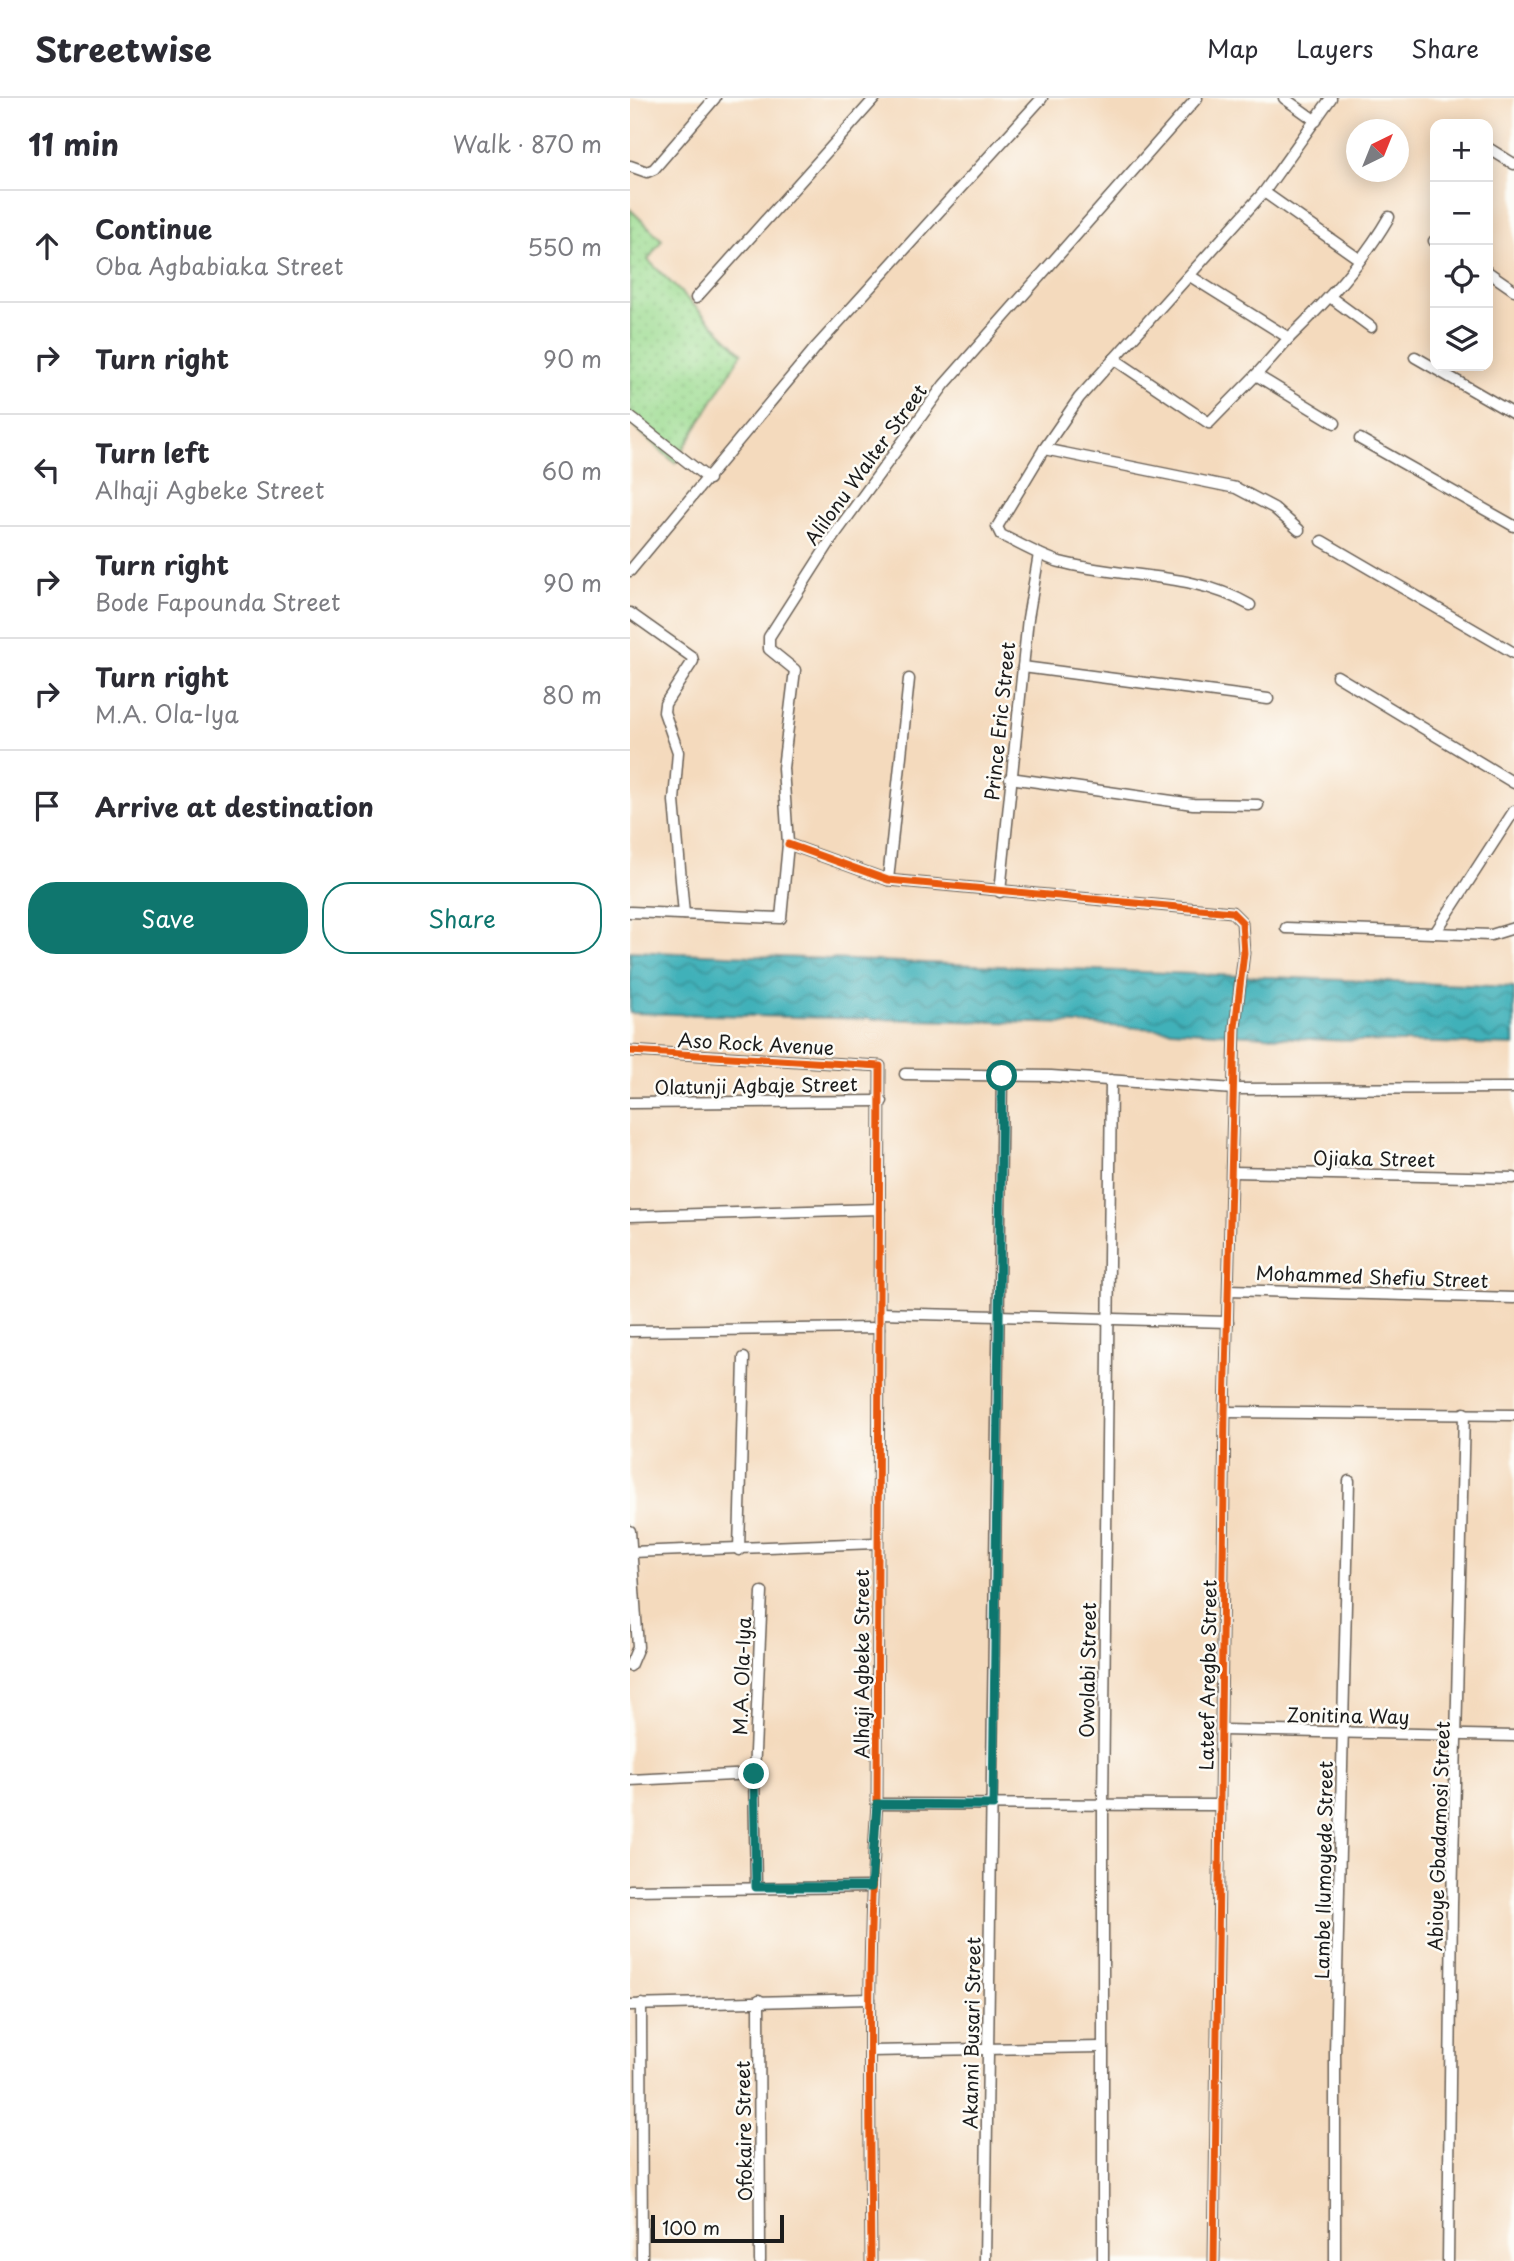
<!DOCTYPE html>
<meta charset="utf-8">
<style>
:root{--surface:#fff;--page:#f7f7f7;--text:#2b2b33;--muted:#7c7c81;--line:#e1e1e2;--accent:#0f766e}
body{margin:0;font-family:"Playpen Sans",sans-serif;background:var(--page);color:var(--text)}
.controls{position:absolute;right:21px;top:21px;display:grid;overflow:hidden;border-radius:14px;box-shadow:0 4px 18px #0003}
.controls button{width:63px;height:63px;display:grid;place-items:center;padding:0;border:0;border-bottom:2px solid var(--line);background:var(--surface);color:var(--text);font:35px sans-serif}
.compass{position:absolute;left:716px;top:21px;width:63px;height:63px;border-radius:50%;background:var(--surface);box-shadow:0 4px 18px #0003;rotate:43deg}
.scale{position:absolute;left:21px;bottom:18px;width:133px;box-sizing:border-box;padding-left:7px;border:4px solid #1c1c1c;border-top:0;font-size:19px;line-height:24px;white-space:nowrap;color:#1c1c1c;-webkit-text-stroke:5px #fdfcf7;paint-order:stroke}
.stop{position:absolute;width:21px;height:21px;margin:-16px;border:5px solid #0f766e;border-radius:50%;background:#fff}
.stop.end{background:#0f766e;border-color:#fff;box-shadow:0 2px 7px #0008}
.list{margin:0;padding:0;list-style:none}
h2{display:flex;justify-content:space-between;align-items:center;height:91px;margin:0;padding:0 28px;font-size:30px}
h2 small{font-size:23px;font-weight:400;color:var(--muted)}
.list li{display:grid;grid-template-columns:46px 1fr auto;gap:21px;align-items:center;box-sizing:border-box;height:112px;padding:0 28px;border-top:2px solid var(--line)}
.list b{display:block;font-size:26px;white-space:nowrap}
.list p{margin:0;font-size:23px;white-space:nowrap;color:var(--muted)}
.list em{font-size:23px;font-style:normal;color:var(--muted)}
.actions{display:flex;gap:14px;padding:21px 28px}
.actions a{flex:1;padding:16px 0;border:2px solid var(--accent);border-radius:28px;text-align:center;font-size:24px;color:var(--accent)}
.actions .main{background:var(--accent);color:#fff}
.icon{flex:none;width:38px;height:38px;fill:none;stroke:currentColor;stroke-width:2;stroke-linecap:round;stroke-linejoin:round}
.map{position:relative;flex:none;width:884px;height:2163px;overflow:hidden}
header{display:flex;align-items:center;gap:42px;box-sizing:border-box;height:98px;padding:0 35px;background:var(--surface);border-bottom:2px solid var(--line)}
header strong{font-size:33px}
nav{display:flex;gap:38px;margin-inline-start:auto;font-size:24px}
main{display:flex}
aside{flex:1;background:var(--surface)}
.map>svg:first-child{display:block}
</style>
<header>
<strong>Streetwise</strong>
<nav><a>Map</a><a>Layers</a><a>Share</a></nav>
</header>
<main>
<aside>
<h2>11 min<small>Walk · 870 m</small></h2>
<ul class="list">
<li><svg class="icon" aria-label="ahead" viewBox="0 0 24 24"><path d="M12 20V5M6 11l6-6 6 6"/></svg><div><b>Continue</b><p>Oba Agbabiaka Street</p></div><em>550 m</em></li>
<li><svg class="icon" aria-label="right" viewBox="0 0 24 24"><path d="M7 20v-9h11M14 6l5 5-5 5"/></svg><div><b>Turn right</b></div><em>90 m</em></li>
<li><svg class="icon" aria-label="left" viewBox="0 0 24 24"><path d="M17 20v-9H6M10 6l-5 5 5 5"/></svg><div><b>Turn left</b><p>Alhaji Agbeke Street</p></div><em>60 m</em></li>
<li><svg class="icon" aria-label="right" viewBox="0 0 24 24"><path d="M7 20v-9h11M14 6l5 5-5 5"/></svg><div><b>Turn right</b><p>Bode Fapounda Street</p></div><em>90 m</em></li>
<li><svg class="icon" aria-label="right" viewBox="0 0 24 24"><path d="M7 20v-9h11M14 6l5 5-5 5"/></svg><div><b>Turn right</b><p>M.A. Ola-Iya</p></div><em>80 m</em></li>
<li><svg class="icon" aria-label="arrive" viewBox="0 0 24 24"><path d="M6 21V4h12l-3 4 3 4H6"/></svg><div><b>Arrive at destination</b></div></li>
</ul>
<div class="actions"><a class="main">Save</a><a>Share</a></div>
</aside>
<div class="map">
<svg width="884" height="2163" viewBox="0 0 884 2163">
<defs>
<pattern id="grass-dots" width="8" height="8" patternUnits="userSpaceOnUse" patternTransform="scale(1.75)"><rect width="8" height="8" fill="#9cdb91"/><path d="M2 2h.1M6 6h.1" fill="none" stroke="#86bb7c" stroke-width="1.8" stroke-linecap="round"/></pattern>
<pattern id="water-waves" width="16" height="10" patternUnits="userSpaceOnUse" patternTransform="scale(1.75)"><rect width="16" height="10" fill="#41b1b9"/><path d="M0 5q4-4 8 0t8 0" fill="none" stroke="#368f96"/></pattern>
</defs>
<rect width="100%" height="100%" fill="#fdfcf7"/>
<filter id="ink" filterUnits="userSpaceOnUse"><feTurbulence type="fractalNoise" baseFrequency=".0143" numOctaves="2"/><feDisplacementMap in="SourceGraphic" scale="14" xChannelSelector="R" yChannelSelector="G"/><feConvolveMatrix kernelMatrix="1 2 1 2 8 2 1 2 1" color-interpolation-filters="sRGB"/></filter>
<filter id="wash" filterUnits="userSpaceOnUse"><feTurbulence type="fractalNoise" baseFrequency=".00686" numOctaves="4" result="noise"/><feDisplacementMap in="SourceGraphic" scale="28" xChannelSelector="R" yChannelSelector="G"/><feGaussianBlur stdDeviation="1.57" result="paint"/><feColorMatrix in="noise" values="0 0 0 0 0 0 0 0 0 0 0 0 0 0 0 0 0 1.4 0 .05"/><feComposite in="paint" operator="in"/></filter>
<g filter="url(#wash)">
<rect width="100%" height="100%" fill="#f4dabd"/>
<path fill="url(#grass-dots)" stroke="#5c7c56" stroke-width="2" d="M0,111L32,142L18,162L112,255L45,365L0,325Z"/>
<path fill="url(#water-waves)" stroke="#2e666a" stroke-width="2" d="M0,853L884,889V947L695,942L449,926L0,915Z"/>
</g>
<g filter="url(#ink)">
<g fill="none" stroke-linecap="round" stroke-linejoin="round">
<defs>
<g id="street">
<path d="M654,0L686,23"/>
<path d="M858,50L884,66"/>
<path d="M0,68L17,74L24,71L85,0"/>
<path d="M634,94L729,161"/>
<path d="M804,143H805"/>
<path d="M858,174L884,192"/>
<path d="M560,178L659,240L626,277L705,325"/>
<path d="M700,199L741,229"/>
<path d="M66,200L245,0"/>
<path d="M659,240C697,203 733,164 759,119"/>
<path d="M785,259L884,316"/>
<path d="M484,261L579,325L626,277"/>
<path d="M0,319L79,381"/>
<path d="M730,341L884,428"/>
<path d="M414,351L606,390L644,410L669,432"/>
<path d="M692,443L884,555"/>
<path d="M0,473L187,248L412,0"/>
<path d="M620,507C562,473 494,481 430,464C410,458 390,446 371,437L367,429L414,351L449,300L634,94L701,0"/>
<path d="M0,515L62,559L63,563L35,606L34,614L48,654L44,703L54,816"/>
<path d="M393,569L638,601"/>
<path d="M707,578L884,685"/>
<path d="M380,680L563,706L628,707"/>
<path d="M158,746L258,782L602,814L612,824L614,855L605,929L595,1314L584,2163"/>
<path d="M258,782L279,581"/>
<path d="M370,794L398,520L409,456"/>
<path d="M0,814L151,820L158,746L153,670L165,572L139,551V539L203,439L314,287L567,0"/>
<path d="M656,830L861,837L884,830"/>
<path d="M805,835L884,713"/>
<path d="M0,953L250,968L247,1706C236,1858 240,2011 241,2163"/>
<path d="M275,976L421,978L604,991L884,990"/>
<path d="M0,1005L252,1003"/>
<path d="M603,1074L884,1080"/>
<path d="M0,1118L250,1111"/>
<path d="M599,1192L884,1200"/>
<path d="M250,1215L598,1224"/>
<path d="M0,1233L249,1230"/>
<path d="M595,1314L884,1317"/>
<path d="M0,1433L8,1549L0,1568"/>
<path d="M109,1452L114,1260"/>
<path d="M1,1454L246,1445"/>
<path d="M593,1632L884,1638"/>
<path d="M0,1682L124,1676"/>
<path d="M247,1706L590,1707"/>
<path d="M126,1789L124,1676L132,1494"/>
<path d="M0,1792L241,1789"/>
<path d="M129,1902L130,2163"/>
<path d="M11,1906L12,2163"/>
<path d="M0,1907L240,1901"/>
<path d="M240,1953L472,1949"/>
<path d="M355,2163L372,978"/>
<path d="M473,2163V1708L481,982"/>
<path d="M705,2163V1955L719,1383"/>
<path d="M818,2163L822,1806L834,1315"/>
</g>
</defs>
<use href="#street" stroke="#685e54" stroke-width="13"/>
<use href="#street" stroke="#fff" stroke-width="10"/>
<defs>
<g id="cycleway">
<path d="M158,746L258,782L602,814L612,824L614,855L605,929L595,1314L584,2163"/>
<path d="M0,953L250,968L247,1706C236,1858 240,2011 241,2163"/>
</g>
</defs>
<use href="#cycleway" stroke="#fdfcf7" stroke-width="11"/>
<use href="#cycleway" stroke="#e8590c" stroke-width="7"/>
</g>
</g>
<g fill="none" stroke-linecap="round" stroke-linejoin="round" filter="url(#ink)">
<path stroke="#0f766e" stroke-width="9" d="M124,1676L126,1789H241L247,1706L363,1707L372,978"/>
</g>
<g text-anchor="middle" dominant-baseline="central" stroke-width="5" stroke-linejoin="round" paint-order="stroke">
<g font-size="19" fill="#1c1c1c" stroke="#fdfcf7">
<text transform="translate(235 366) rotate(-54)">Alilonu Walter Street</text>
<text transform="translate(369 623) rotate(-84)">Prince Eric Street</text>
<text transform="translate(126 945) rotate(3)">Aso Rock Avenue</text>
<text transform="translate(126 987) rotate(-1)">Olatunji Agbaje Street</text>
<text transform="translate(744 1060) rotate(1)">Ojiaka Street</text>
<text transform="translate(742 1178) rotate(2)">Mohammed Shefiu Street</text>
<text transform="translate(231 1566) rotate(-90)">Alhaji Agbeke Street</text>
<text transform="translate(457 1572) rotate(-89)">Owolabi Street</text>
<text transform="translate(577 1577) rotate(-89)">Lateef Aregbe Street</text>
<text transform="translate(111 1578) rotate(-88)">M.A. Ola-Iya</text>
<text transform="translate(718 1617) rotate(1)">Zonitina Way</text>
<text transform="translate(808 1738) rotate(-88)">Abioye Gbadamosi Street</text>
<text transform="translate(693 1772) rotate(-89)">Lambe Ilumoyede Street</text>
<text transform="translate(341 1935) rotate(-89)">Akanni Busari Street</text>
<text transform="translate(113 2033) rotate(-91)">Ofokaire Street</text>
</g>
</g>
</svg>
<div class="controls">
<button>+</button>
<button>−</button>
<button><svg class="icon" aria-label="locate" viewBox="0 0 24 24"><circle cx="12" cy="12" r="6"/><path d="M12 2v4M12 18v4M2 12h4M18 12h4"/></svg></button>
<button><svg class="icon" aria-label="layers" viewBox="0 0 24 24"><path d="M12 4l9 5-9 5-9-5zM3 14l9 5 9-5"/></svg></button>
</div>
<svg class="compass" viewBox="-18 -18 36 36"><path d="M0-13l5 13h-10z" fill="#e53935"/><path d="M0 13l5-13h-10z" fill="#7c7c81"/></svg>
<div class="scale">100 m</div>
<div class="stop" style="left:372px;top:978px"></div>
<div class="stop end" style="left:124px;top:1676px"></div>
</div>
</main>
